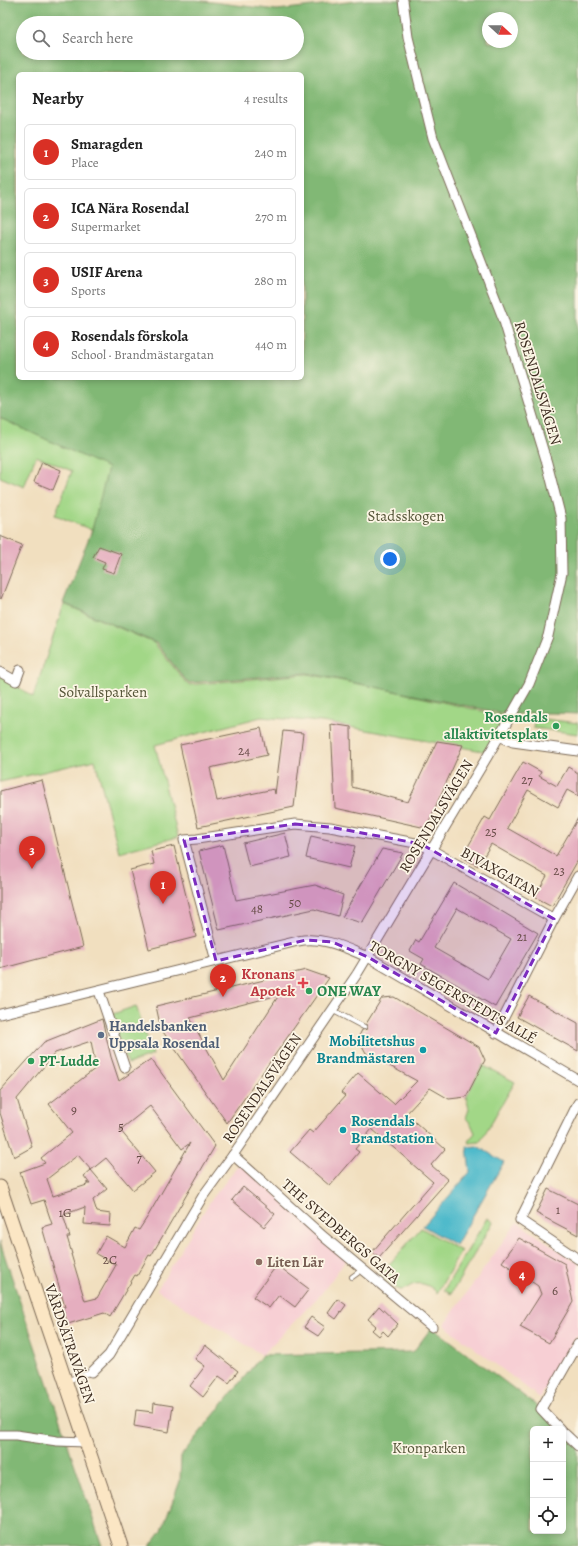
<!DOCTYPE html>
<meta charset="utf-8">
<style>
:root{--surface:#fff;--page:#f6f6f6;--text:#222;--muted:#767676;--line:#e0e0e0;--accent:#d93025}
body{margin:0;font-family:Alegreya,serif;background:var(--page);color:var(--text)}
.controls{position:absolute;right:12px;bottom:12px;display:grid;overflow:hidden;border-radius:6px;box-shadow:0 2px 6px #0003}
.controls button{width:36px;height:36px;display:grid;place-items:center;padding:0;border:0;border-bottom:1px solid var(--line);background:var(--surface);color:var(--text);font:20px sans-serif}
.compass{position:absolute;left:482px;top:12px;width:36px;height:36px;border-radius:50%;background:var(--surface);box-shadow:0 2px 6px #0003;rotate:111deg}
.you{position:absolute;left:390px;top:559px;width:14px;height:14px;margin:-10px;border:3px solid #fff;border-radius:50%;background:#1a73e8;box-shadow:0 0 0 6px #1a73e833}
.badge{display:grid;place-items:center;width:26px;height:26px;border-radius:50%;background:var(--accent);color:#fff;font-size:13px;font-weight:700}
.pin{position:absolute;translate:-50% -33px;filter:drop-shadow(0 1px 2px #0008)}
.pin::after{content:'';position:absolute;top:21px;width:14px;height:12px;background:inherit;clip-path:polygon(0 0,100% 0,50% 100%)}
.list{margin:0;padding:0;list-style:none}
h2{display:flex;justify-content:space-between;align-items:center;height:52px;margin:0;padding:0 16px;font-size:17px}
h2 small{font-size:13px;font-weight:400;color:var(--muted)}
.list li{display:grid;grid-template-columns:26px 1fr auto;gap:12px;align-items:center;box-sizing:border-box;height:56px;margin:0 8px 8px;padding:0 8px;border:1px solid var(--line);border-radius:6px}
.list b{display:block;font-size:15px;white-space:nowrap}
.list p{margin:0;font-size:13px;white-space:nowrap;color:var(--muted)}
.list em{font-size:13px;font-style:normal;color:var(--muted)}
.icon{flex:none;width:22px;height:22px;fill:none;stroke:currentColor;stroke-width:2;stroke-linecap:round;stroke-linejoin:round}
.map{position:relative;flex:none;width:578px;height:1546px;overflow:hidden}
.search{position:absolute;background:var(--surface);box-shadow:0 2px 6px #0003;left:16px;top:16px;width:288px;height:44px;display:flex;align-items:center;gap:10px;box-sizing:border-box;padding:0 14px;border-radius:22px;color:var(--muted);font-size:15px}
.panel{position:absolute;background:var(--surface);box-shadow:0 2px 6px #0003;left:16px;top:72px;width:288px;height:308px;border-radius:6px}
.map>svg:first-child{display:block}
</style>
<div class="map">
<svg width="578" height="1546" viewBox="0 0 578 1546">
<rect width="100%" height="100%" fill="#fcf5e5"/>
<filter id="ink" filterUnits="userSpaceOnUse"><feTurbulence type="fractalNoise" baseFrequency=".025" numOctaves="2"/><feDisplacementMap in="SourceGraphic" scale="8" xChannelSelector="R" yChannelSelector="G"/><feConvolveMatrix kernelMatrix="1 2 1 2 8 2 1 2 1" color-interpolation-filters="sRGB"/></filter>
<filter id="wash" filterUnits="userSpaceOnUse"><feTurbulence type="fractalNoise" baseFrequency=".012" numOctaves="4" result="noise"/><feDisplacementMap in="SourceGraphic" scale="16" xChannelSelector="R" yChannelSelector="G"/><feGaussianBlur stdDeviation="0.9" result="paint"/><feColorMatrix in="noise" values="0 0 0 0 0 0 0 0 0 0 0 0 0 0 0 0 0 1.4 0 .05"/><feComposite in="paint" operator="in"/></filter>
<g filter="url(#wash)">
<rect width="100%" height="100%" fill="#f1dfbf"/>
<g fill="#f7cfd4">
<path d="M240,1163L348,1257L321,1294L262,1355L157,1290L209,1203Z"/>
<path d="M517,1222L578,1263V1334L540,1398L444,1325Z"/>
</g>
<g fill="#a2d787" stroke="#6e8052">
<path d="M0,418L109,468L92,530L55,515L72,471L36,456L24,487L0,477Z"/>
<path d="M64,604L154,643L188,685L307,674L380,688L509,717L488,752L322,722L261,717L155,745L178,837L119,852L95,760L0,782V675L33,697Z"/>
<path d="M535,718L578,723V734L533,728Z"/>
<path d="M136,1006L153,1055L128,1064L110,1015Z"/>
<path d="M482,1065L515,1082L480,1142L469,1143L468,1141L475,1133L471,1124L466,1118L469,1109L466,1097Z"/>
<path d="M487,1218L493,1222L451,1294L444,1290Z"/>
<path d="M421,1228L461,1251L437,1293C431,1286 422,1281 412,1285C408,1287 405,1290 401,1290C394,1289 385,1279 380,1275Z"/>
</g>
<g fill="#81b874" stroke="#5e7149" fill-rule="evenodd">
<path d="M0,0H196L277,10L366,0H578V714C555,713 533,712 511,715L307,673L188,683L156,643L63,603L92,530L108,468L0,418ZM488,18H512V42H488ZM23,23H297V53H23ZM18,74H302V378H18Z"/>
<path d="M0,1242L102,1546H0Z"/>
<path d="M432,1327L541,1409L560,1429H533V1531H563V1432L578,1446V1546H150L162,1530L180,1481L181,1456L262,1355L413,1352Z"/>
</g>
<path fill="#4fbacb" stroke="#457274" d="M477,1146L504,1162L456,1245L423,1226L470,1172L467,1147Z"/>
<g id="blocks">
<g fill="#e5aebf" fill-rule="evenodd">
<path d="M42,462L61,470L53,490L34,482Z"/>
<path d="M0,536L22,545L1,599L0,598Z"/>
<path d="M99,546L121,554L114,573L102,569L105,562L93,557Z"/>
<path d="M331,724L351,727L352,787L408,802L437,741L463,745L426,828L335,808Z"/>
<path d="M261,728L267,755L210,768L217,801L274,789L275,794L283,731L303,733L294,807L198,827L180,745Z"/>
<path d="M523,762L541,772L539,776L557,786L568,767L578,773V796L567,790L558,807L528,790L507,828L556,856L578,818V860L552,906L535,897L547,876L491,844L478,866L462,857L485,817L490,820Z"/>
<path d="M42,780L83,947L0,969V791Z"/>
<path d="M285,833L291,857L249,867L243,843Z"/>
<path d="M311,836L355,846L349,868L306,858Z"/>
<path d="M223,845L236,900L315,885L343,895L338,916L314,909L219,930L199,851Z"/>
<path d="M174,846L196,937L149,949L130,870L154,864L151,851Z"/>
<path d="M382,849L403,853L362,923L342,917Z"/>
<path d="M454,883L538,933L495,1007L421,964L424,959L410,951L416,940L419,942ZM457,908L511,939L488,979L434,948Z"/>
<path d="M306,970L329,978L227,1123L161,1029L156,1006ZM279,995L224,1080L190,1018Z"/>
<path d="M529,996L578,1023V1051L517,1017Z"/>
<path d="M394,997L479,1047L485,1060L466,1097L449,1099L430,1088L406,1114L445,1149L431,1165L448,1180L379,1258L372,1252L433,1182L372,1129L355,1149L359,1152L330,1186L290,1152L309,1130L313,1133L345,1096L341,1093L358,1073L394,1104L417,1081L366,1053L358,1038L362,1030L367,1029L366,1024L382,998Z"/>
<path d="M102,1019L111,1057L119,1081L151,1059L215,1146L151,1256L149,1255L137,1276L135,1275L110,1317L104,1313L68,1324L62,1307H65L42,1227L52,1224L44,1200L31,1204L20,1172L45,1163L41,1158L72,1133L49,1104L96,1068L91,1041L55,1053L17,1099L32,1147L14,1157L0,1113V1091L44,1042ZM150,1106L182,1149L190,1143L148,1216L139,1230L135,1228L125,1247L106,1236L96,1254L116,1265L97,1298L85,1301L71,1254H72L67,1237H70L63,1215L85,1207L84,1224L110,1226L111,1214L97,1212L93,1200L107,1189L91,1170L84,1176L90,1184H88L87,1182V1185L53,1196L47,1179L78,1155L91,1170L106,1158L133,1190L155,1172L120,1130Z"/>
<path d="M243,1187L275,1214L264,1227L232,1200Z"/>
<path d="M548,1189L578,1204V1235L536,1213Z"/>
<path d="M519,1238L565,1264L573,1302L549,1343L520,1327L541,1294L538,1286L502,1262Z"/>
<path d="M277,1265L309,1289L295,1307L279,1295L269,1308L253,1297Z"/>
<path d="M338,1299L346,1305L336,1319L328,1313Z"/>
<path d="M379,1306L398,1324L388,1336L383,1331L379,1336L372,1330L376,1326L368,1319Z"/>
<path d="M311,1317L325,1327L318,1336L304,1327Z"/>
<path d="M205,1345L238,1371L229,1383L219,1376L203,1397L190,1386L205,1366L195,1359Z"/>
<path d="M154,1403L173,1406L169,1432L134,1426L136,1410L153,1412Z"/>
</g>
</g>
</g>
<g filter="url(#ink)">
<use href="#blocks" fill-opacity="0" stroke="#7b6956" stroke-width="1"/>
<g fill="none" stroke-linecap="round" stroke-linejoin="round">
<defs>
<g id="service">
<path d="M332,1010L364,1027"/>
<path d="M352,1277L363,1269"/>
<path d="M66,1381L92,1372"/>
</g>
<g id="minor">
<path d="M0,672L16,681L20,670"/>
<path d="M499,736L513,742L578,751"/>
<path d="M216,961L184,840L197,839L295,824L330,827L421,844L554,919"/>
<path d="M99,991L125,1068"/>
<path d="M0,1014L298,941C323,936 345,948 368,957L578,1080"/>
<path d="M496,1033L554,919L578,876"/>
<path d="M578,1103L520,1220L578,1259"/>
<path d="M233,1155L324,1237L432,1327"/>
<path d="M92,1372L109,1355L203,1196L233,1155L357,974L493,747L529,684L548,636L562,573L561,518L547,463L503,318L433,138L408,37L403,0"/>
<path d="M560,1429L541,1409L578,1344"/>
<path d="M563,1432L578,1446"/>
<path d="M0,1435H16L57,1441L86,1442"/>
</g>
<path id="secondary" d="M0,1187L121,1546"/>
</defs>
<use href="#service" stroke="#7b6956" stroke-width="6"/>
<use href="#minor" stroke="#7b6956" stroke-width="11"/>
<use href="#secondary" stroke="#7b6956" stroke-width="15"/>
<use href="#service" stroke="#fff" stroke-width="4.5"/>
<use href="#minor" stroke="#fff" stroke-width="9"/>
<use href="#secondary" stroke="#fbe6c4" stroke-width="13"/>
</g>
</g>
<path fill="#7b2cbf" fill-opacity="0.2" stroke="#7b2cbf" stroke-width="3" stroke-dasharray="8 5" stroke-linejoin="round" d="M295,824L330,827L421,844L554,919L496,1033L368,957L332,942L306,940L216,961L184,840Z"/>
<g fill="#2e9e5b" stroke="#fcf5e5" stroke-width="1.5">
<circle cx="556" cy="726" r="4"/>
<circle cx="309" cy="991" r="4"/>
<circle cx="31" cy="1061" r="4"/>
</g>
<path fill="#e0444e" stroke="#fcf5e5" stroke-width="1.5" d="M301 977h4v4h4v4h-4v4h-4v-4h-4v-4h4z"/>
<circle fill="#5c6f8a" stroke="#fcf5e5" stroke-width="1.5" cx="101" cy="1035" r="4"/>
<g fill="#0f9aa8" stroke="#fcf5e5" stroke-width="1.5">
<circle cx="423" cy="1050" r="4"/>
<circle cx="343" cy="1130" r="4"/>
</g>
<circle fill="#8d6e63" stroke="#fcf5e5" stroke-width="1.5" cx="259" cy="1262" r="4"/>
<g text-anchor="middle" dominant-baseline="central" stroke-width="3.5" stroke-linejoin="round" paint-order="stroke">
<g font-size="13" fill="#664b46">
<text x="244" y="750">24</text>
<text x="527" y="779">27</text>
<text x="491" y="831">25</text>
<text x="559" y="870">23</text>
<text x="295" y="902">50</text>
<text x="257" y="908">48</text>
<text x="522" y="936">21</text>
<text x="74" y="1109">9</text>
<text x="121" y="1126">5</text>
<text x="139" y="1157">7</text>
<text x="558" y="1209">1</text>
<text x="65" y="1212">1G</text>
<text x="110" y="1259">2C</text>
<text x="555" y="1290">6</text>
</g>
<g font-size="15" fill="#3b2a1e" stroke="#fcf5e5">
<text transform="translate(538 383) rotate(73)">ROSENDALSVÄGEN</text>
<text transform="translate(436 816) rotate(-59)">ROSENDALSVÄGEN</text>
<text transform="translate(500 872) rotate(29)">BIVAXGATAN</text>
<text transform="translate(453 992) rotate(30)">TORGNY SEGERSTEDTS ALLÉ</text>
<text transform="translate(262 1088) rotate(-56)">ROSENDALSVÄGEN</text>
<text transform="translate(341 1231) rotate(41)">THE SVEDBERGS GATA</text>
<text transform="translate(70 1344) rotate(71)">VÅRDSÄTRAVÄGEN</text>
</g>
<g font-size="15" fill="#555538" stroke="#fcf5e5">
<text x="406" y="516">Stadsskogen</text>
<text x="103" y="692">Solvallsparken</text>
<text x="429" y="1448">Kronparken</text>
</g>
<g font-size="15" font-weight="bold" fill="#27864d" stroke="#fcf5e5" text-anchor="start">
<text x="548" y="717" text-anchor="end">Rosendals<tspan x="548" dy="17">allaktivitetsplats</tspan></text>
<text x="317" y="991">ONE WAY</text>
<text x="39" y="1061">PT-Ludde</text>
</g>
<g font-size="15" font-weight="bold" fill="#be3a42" stroke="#fcf5e5" text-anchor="end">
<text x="295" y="974">Kronans<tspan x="295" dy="17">Apotek</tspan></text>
</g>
<g font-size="15" font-weight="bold" fill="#4e5e75" stroke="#fcf5e5" text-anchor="start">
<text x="109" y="1026">Handelsbanken<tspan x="109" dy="17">Uppsala Rosendal</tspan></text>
</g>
<g font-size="15" font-weight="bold" fill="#0d838f" stroke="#fcf5e5" text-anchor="end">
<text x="415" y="1041">Mobilitetshus<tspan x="415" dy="17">Brandmästaren</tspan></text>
<text x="351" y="1121" text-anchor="start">Rosendals<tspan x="351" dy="17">Brandstation</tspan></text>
</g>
<g font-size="15" font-weight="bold" fill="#785e54" stroke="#fcf5e5" text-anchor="start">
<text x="267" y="1262">Liten Lär</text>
</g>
</g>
</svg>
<div class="controls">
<button>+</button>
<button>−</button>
<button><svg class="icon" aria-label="locate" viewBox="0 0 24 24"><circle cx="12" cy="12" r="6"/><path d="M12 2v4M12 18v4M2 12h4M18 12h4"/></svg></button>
</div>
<svg class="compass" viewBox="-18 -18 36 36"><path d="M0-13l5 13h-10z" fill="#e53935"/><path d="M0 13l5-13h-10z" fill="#767676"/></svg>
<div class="you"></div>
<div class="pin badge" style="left:163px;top:904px">1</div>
<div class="pin badge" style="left:223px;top:997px">2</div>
<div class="pin badge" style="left:32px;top:869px">3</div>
<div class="pin badge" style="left:522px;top:1294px">4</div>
<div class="search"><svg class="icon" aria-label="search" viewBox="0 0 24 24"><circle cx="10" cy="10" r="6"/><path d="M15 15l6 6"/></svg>Search here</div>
<section class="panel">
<h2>Nearby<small>4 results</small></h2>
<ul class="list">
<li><span class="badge">1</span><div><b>Smaragden</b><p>Place</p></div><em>240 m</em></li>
<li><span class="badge">2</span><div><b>ICA Nära Rosendal</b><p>Supermarket</p></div><em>270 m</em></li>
<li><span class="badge">3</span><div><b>USIF Arena</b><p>Sports</p></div><em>280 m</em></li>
<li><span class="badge">4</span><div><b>Rosendals förskola</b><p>School · Brandmästargatan</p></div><em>440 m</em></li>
</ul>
</section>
</div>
